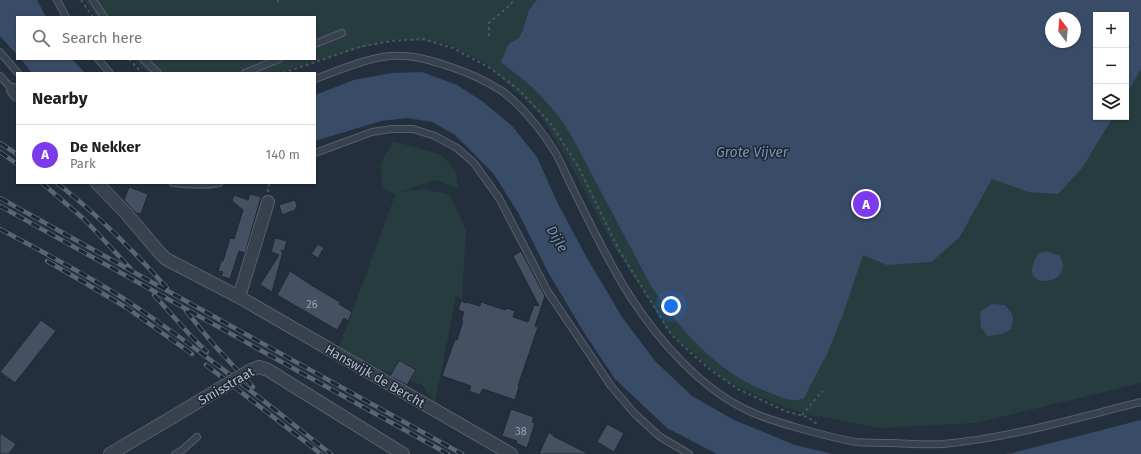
<!DOCTYPE html>
<meta charset="utf-8">
<style>
:root{--surface:#fff;--page:#f2f2f2;--text:#202124;--muted:#757577;--line:#e0e0e0;--accent:#7c3aed}
body{margin:0;font-family:"Fira Sans",sans-serif;background:var(--page);color:var(--text)}
.controls{position:absolute;right:12px;top:12px;display:grid;overflow:hidden;border-radius:0px;box-shadow:0 1px 3px #0004}
.controls button{width:36px;height:36px;display:grid;place-items:center;padding:0;border:0;border-bottom:1px solid var(--line);background:var(--surface);color:var(--text);font:20px sans-serif}
.compass{position:absolute;left:1045px;top:12px;width:36px;height:36px;border-radius:50%;background:var(--surface);box-shadow:0 1px 3px #0004;rotate:344deg}
.you{position:absolute;left:671px;top:306px;width:14px;height:14px;margin:-10px;border:3px solid #fff;border-radius:50%;background:#1a73e8;box-shadow:0 0 0 6px #1a73e833}
.badge{display:grid;place-items:center;width:26px;height:26px;border-radius:50%;background:var(--accent);color:#fff;font-size:13px;font-weight:700}
.pin{position:absolute;translate:-50% -50%;border:2px solid #fff;box-shadow:0 1px 4px #0006}
.list{margin:0;padding:0;list-style:none}
h2{display:flex;justify-content:space-between;align-items:center;height:52px;margin:0;padding:0 16px;font-size:17px}
h2 small{font-size:13px;font-weight:400;color:var(--muted)}
.list li{display:grid;grid-template-columns:26px 1fr auto;gap:12px;align-items:center;box-sizing:border-box;height:60px;padding:0 16px;border-top:1px solid var(--line)}
.list b{display:block;font-size:15px;white-space:nowrap}
.list p{margin:0;font-size:13px;white-space:nowrap;color:var(--muted)}
.list em{font-size:13px;font-style:normal;color:var(--muted)}
.icon{flex:none;width:22px;height:22px;fill:none;stroke:currentColor;stroke-width:2;stroke-linecap:round;stroke-linejoin:round}
.map{position:relative;flex:none;width:1141px;height:454px;overflow:hidden}
.search{position:absolute;background:var(--surface);box-shadow:0 1px 3px #0004;left:16px;top:16px;width:300px;height:44px;display:flex;align-items:center;gap:10px;box-sizing:border-box;padding:0 14px;border-radius:0px;color:var(--muted);font-size:15px}
.panel{position:absolute;background:var(--surface);box-shadow:0 1px 3px #0004;left:16px;top:72px;width:300px;height:112px;border-radius:0px}
.map>svg:first-child{display:block}
</style>
<div class="map">
<svg width="1141" height="454" viewBox="0 0 1141 454">
<rect width="100%" height="100%" fill="#242f3e"/>
<g fill="#263c3f" fill-rule="evenodd">
<path d="M84,0H1141V383L976,423L878,428L824,417L813,416L781,406L726,381L671,334L613,245L570,164L539,113L484,62L443,42L391,40L343,53L277,73H148L139,66L133,59H315V17H96ZM1096,15H1126V117H1096ZM1051,18H1075V42H1051Z"/>
<path d="M393,141L442,155L456,172L458,188L435,180L399,192L424,189L450,195L466,230L462,298L456,296L435,403L422,385L372,366L339,347L396,193H391L383,188L380,165Z"/>
</g>
<g fill="#394c67" fill-rule="evenodd">
<path d="M0,0H37L46,17H17V55L0,36Z"/>
<path d="M537,0H1141V69L1126,95V15H1096V117H1113L1082,168L1058,194L1029,192L992,179L959,238L931,262L887,265L863,255L842,317L828,352L804,398C794,403 783,398 773,394C720,375 681,332 651,286L571,135L559,117L542,97L531,86L501,62L507,47L510,43L519,38L523,30L529,10ZM1051,18H1075V42H1051Z"/>
<path d="M21,59H72L85,73H32Z"/>
<path d="M422,72L457,85L482,101L512,126L537,157L558,204L587,258L622,317L655,361L692,396L734,420L795,445L833,454H717L667,428L615,379L583,331L548,272L519,214L493,173L455,135L432,122L408,118L381,121L315,141V95L354,80L392,73Z"/>
<path d="M1046,251L1060,256C1061,259 1063,263 1063,265C1063,284 1032,286 1032,271C1032,264 1036,258 1039,253Z"/>
<path d="M992,304L1005,305C1013,315 1015,316 1011,329L1002,334L987,336L981,327L980,312Z"/>
<path d="M1141,420V454H1004L1012,453Z"/>
</g>
<g fill="#455162" stroke="#1f2835">
<path d="M129,187L148,194L141,214L136,213L124,200Z"/>
<path d="M250,194L261,197L245,253L239,251L230,279L221,276L223,272L218,271L221,261H223L230,238L234,239L243,210L232,201L234,195L248,200Z"/>
<path d="M295,200L297,206L295,210L282,215L279,205Z"/>
<path d="M275,238L287,241L284,251L281,250V251L283,252L272,292L260,285L279,255L271,252Z"/>
<path d="M318,244L324,248L318,258L311,254Z"/>
<path d="M521,251L545,296L535,326L538,327L518,386L519,387L515,400L483,389L480,395L469,391L471,386L442,376L455,339L457,340L463,321H461L464,312L458,310L461,301L467,303V302L480,306L481,302L505,310L506,308L515,311L513,317L528,322L534,305L539,306L513,256Z"/>
<path d="M290,271L311,285L340,302L339,304L352,312L348,321L344,318L337,330L277,295Z"/>
<path d="M41,320L56,331L15,383L0,372Z"/>
<path d="M399,360L416,370L407,385L390,376Z"/>
<path d="M511,409L534,417L532,422L535,423L527,448L516,443L517,441L502,436Z"/>
<path d="M607,424L624,433L614,452L597,442Z"/>
<path d="M549,432L555,437L589,454H539Z"/>
<path d="M0,433L16,444L9,454H0Z"/>
</g>
<g fill="none" stroke-linecap="round" stroke-linejoin="round">
<defs>
<g id="service">
<path d="M57,0L66,17"/>
<path d="M93,0L104,17"/>
<path d="M315,44L342,33"/>
<path d="M0,52L18,73"/>
<path d="M98,59L110,73"/>
<path d="M143,59L158,73"/>
<path d="M245,73L279,59"/>
<path d="M0,76L13,90"/>
<path d="M315,79C337,71 359,61 382,57C408,53 427,59 451,67C469,73 486,81 502,91C521,105 543,132 555,152C562,164 567,177 573,189C591,225 608,262 630,296C658,340 701,389 749,411C766,419 784,424 802,429C820,434 838,439 856,442C868,443 880,443 892,443C908,444 926,445 943,444C1010,438 1076,418 1141,402"/>
<path d="M315,153L372,132L392,129H413L435,136L457,148L474,163L499,198L548,292L611,386L634,413L659,436L689,454"/>
<path d="M173,183C189,185 204,186 219,183"/>
<path d="M175,454L181,451L197,437"/>
</g>
<g id="minor">
<path d="M13,90L17,95"/>
<path d="M97,183L126,213L159,252L166,259L239,297L511,454"/>
<path d="M239,297L268,202"/>
<path d="M251,370L259,367L268,370L403,454"/>
<path d="M110,454L171,418"/>
</g>
</defs>
<use href="#service" stroke="#565f6c" stroke-width="8"/>
<use href="#minor" stroke="#565f6c" stroke-width="14"/>
<g stroke="#44595c" stroke-width="2" stroke-dasharray="3 3" stroke-linecap="butt">
<path d="M81,0L93,17"/>
<path d="M277,0L281,5"/>
<path d="M489,36V23L510,5L514,0"/>
<path d="M129,59L142,73"/>
<path d="M283,73L359,47L392,41L423,39L453,48L490,68L518,89L551,124L578,166L619,250L671,334L693,355L712,371L738,389L785,411L808,417L818,425"/>
<path d="M268,192L269,183"/>
<path d="M802,415L819,395L823,391"/>
</g>
<use href="#service" stroke="#38414e" stroke-width="6"/>
<use href="#minor" stroke="#38414e" stroke-width="12"/>
<defs>
<g id="rail">
<path d="M0,143L17,154"/>
<path d="M0,152L17,164"/>
<path d="M42,183L85,220L130,268"/>
<path d="M57,183C97,214 133,250 167,288"/>
<path d="M0,198L462,454"/>
<path d="M0,206L448,454"/>
<path d="M0,229C44,253 90,276 132,304C201,350 266,403 331,454"/>
<path d="M47,261L85,283L127,308L192,354"/>
<path d="M154,295L191,336L207,352"/>
<path d="M186,311L214,345L253,387"/>
<path d="M206,365L321,454"/>
</g>
</defs>
<use href="#rail" stroke="#5a6575" stroke-width="4.5"/>
<use href="#rail" stroke="#1d2633" stroke-width="3" stroke-dasharray="9" stroke-linecap="butt"/>
<defs>
<path id="minor-bridge" d="M171,418L251,370"/>
</defs>
<use href="#minor-bridge" stroke="#565f6c" stroke-width="14" stroke-linecap="butt"/>
<use href="#minor-bridge" stroke="#38414e" stroke-width="12"/>
</g>
<g text-anchor="middle" dominant-baseline="central" stroke-width="3" stroke-linejoin="round" paint-order="stroke">
<g font-size="11" fill="#98a1af">
<text x="312" y="304">26</text>
<text x="521" y="431">38</text>
</g>
<g font-size="13" fill="#b4bcc9" stroke="#1d2633">
<text transform="translate(375 376) rotate(30)">Hanswijk de Bercht</text>
<text transform="translate(226 386) rotate(-30)">Smisstraat</text>
</g>
<g font-size="14" font-style="italic" fill="#7c92b1" stroke="#1d2633">
<text x="752" y="152">Grote Vijver</text>
<text transform="translate(557 239) rotate(59)">Dijle</text>
</g>
</g>
</svg>
<div class="controls">
<button>+</button>
<button>−</button>
<button><svg class="icon" aria-label="layers" viewBox="0 0 24 24"><path d="M12 4l9 5-9 5-9-5zM3 14l9 5 9-5"/></svg></button>
</div>
<svg class="compass" viewBox="-18 -18 36 36"><path d="M0-13l5 13h-10z" fill="#e53935"/><path d="M0 13l5-13h-10z" fill="#757577"/></svg>
<div class="you"></div>
<div class="pin badge" style="left:866px;top:204px">A</div>
<div class="search"><svg class="icon" aria-label="search" viewBox="0 0 24 24"><circle cx="10" cy="10" r="6"/><path d="M15 15l6 6"/></svg>Search here</div>
<section class="panel">
<h2>Nearby<small></small></h2>
<ul class="list">
<li><span class="badge">A</span><div><b>De Nekker</b><p>Park</p></div><em>140 m</em></li>
</ul>
</section>
</div>
